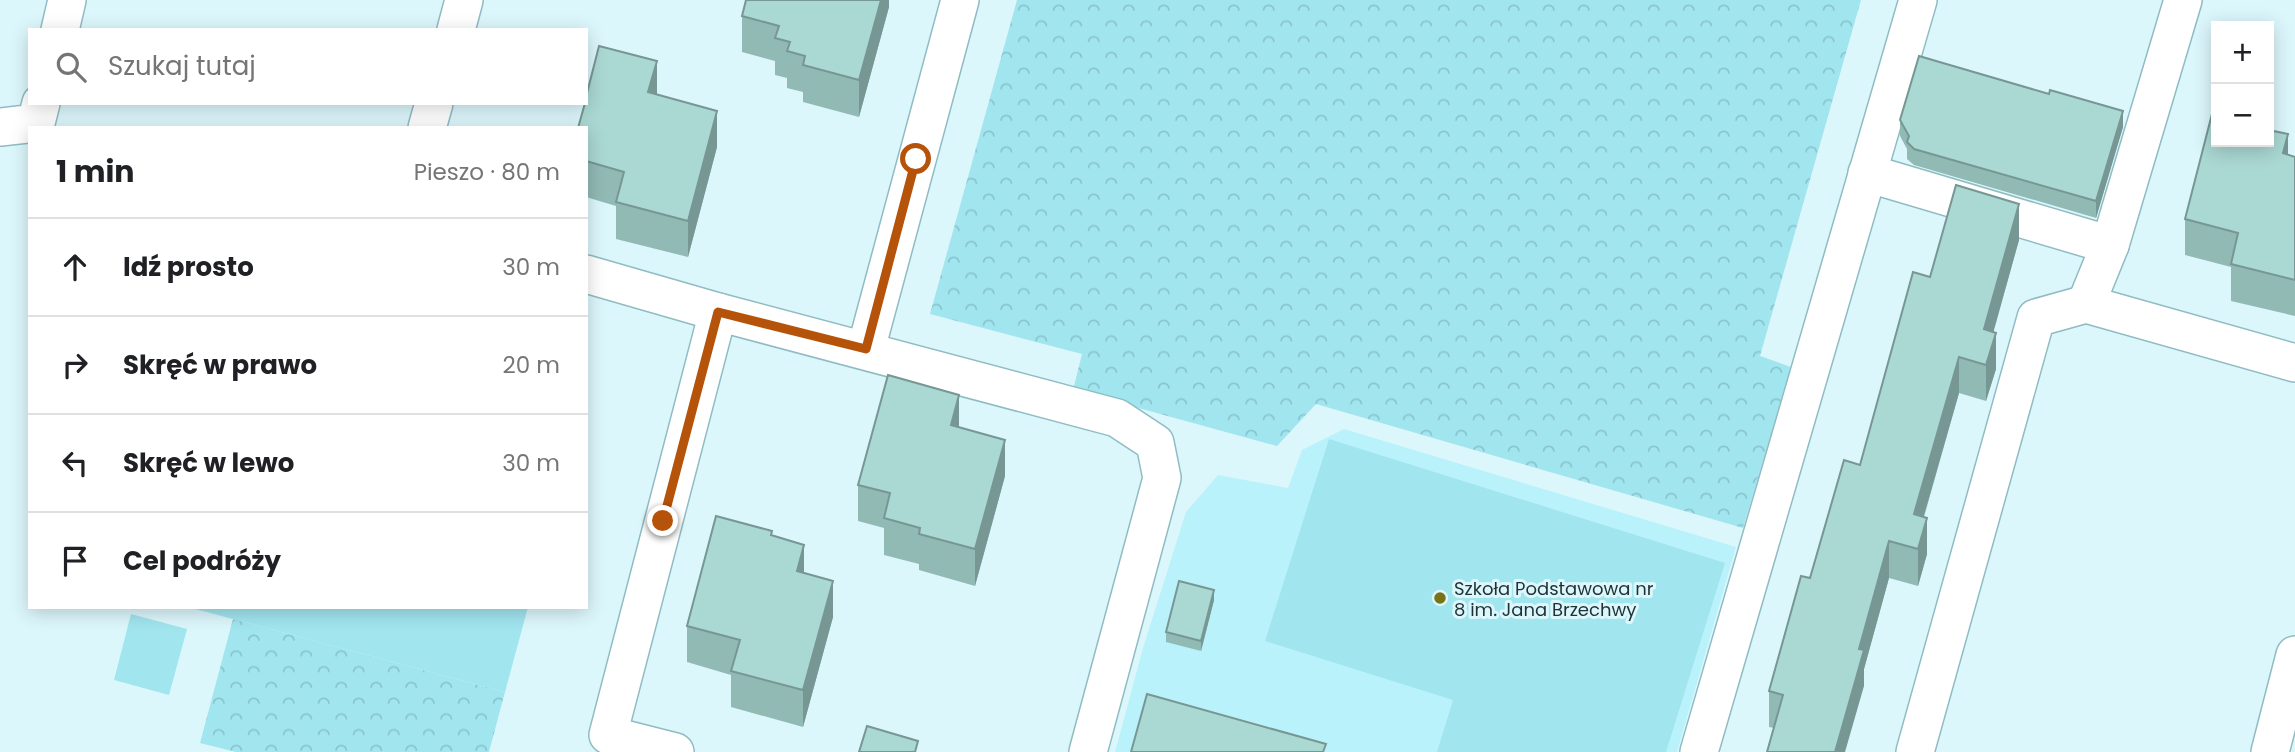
<!DOCTYPE html>
<html lang="pl">
<meta charset="utf-8">
<style>
:root{--surface:#fff;--page:#f6f6f6;--text:#202124;--muted:#757577;--line:#e0e0e0}
body{margin:0;font-family:Poppins,sans-serif;background:var(--page);color:var(--text)}
.controls{position:absolute;right:21px;top:21px;display:grid;overflow:hidden;border-radius:0px;box-shadow:0 4px 18px #0003}
.controls button{width:63px;height:63px;display:grid;place-items:center;padding:0;border:0;border-bottom:2px solid var(--line);background:var(--surface);color:var(--text);font:35px sans-serif}
.stop{position:absolute;width:21px;height:21px;margin:-16px;border:5px solid #b45309;border-radius:50%;background:#fff}
.stop.end{background:#b45309;border-color:#fff;box-shadow:0 2px 7px #0008}
.list{margin:0;padding:0;list-style:none}
h2{display:flex;justify-content:space-between;align-items:center;height:91px;margin:0;padding:0 28px;font-size:30px}
h2 small{font-size:23px;font-weight:400;color:var(--muted)}
.list li{display:grid;grid-template-columns:46px 1fr auto;gap:21px;align-items:center;box-sizing:border-box;height:98px;padding:0 28px;border-top:2px solid var(--line)}
.list b{display:block;font-size:26px;white-space:nowrap}
.list em{font-size:23px;font-style:normal;color:var(--muted)}
.icon{flex:none;width:38px;height:38px;fill:none;stroke:currentColor;stroke-width:2;stroke-linecap:round;stroke-linejoin:round}
.map{position:relative;flex:none;width:2295px;height:752px;overflow:hidden}
.search{position:absolute;background:var(--surface);box-shadow:0 4px 18px #0003;left:28px;top:28px;width:560px;height:77px;display:flex;align-items:center;gap:18px;box-sizing:border-box;padding:0 24px;border-radius:0px;color:var(--muted);font-size:26px}
.panel{position:absolute;background:var(--surface);box-shadow:0 4px 18px #0003;left:28px;top:126px;width:560px;height:483px;border-radius:0px}
.map>svg:first-child{display:block}
</style>
<div class="map">
<svg width="2295" height="752" viewBox="0 0 2295 752">
<defs>
<pattern id="park-crowns" width="20" height="18" patternUnits="userSpaceOnUse" patternTransform="scale(1.75)"><rect width="20" height="18" fill="#a1e5ef"/><path d="M2 6a3 3 0 1 1 6 0M12 15a3 3 0 1 1 6 0" fill="none" stroke="#8ac5ce"/></pattern>
</defs>
<rect width="100%" height="100%" fill="#dcf7fc"/>
<path fill="#b9f2fb" d="M1344,429L1736,547L1677,752H1115L1143,648L1186,512L1218,475L1288,488L1302,450Z"/>
<g fill="url(#park-crowns)">
<path d="M1017,0H1861L1760,356L1791,367L1743,528L1316,404L1277,446L1073,390L1082,354L930,314Z"/>
<path d="M233,619L505,692L489,752H236L200,743Z"/>
</g>
<g fill="#a1e5ef">
<path d="M1329,439L1725,563L1666,752H1437L1453,700L1265,641Z"/>
<path d="M188,607H528L505,692Z"/>
<path d="M131,614L187,629L169,695L114,680Z"/>
</g>
<g fill="none" stroke-linecap="round" stroke-linejoin="round">
<defs>
<g id="street">
<path d="M60,30L67,0"/>
<path d="M456,30L464,0"/>
<path d="M0,127L36,123L41,103"/>
<path d="M427,128L434,103"/>
<path d="M1867,173L2110,245"/>
<path d="M586,274L718,312L1117,418L1155,443L1162,478L1088,752"/>
<path d="M2086,304L2110,245L2183,0"/>
<path d="M866,349L960,0"/>
<path d="M675,752L608,735L718,312"/>
<path d="M1699,752L1918,0"/>
<path d="M1915,752L2036,318L2086,304L2295,363"/>
<path d="M2270,752L2295,655"/>
</g>
</defs>
<use href="#street" stroke="#8fbcc3" stroke-width="40"/>
<use href="#street" stroke="#fff" stroke-width="37"/>
</g>
<g fill="#92bab5">
<path d="M889,0V7L859,117L803,102V92L787,88V78L775,75V61L742,52V16Z"/>
<path d="M657,94L717,147L688,257L616,239V206L586,197V128Z"/>
<path d="M1900,120L2123,127L2096,218L1914,165L1907,159V149L1900,136Z"/>
<path d="M2288,155L2295,157V316L2231,301V267L2185,255V219Z"/>
<path d="M2019,240L1993,332L1996,369L1986,401L1959,393L1924,517L1927,554L1918,586L1889,578L1864,669V686L1774,728L1769,727V691L1810,578L1860,465L1930,277Z"/>
<path d="M959,428L1005,476L975,586L919,570V564L884,555V528L858,521V485Z"/>
<path d="M772,536L804,573L833,617L803,727L731,707V675L687,662V626Z"/>
<path d="M1214,600L1201,651L1166,642V632Z"/>
</g>
<g fill="#779794">
<path d="M881,0H889V7L859,117V80Z"/>
<path d="M657,61V97L648,92Z"/>
<path d="M717,111V147L688,257V221Z"/>
<path d="M2123,111V127L2096,218V201Z"/>
<path d="M2288,134V171L2283,153Z"/>
<path d="M2019,204V240L1984,366V329Z"/>
<path d="M1996,333V369L1986,401V365Z"/>
<path d="M1959,357V393L1914,550V514Z"/>
<path d="M959,395V431L951,425Z"/>
<path d="M1005,440V476L975,586V549Z"/>
<path d="M1927,518V554L1918,586V549Z"/>
<path d="M1889,541V578L1864,669V686L1845,752H1835L1859,649Z"/>
<path d="M804,545V581L797,571Z"/>
<path d="M833,581V617L803,727V690Z"/>
<path d="M1214,590V600L1201,651V641Z"/>
</g>
<g fill="#aad8d3" stroke="#779794" stroke-width="2">
<path d="M746,0H881L859,80L803,65L805,56L787,51L790,42L775,38L779,26L742,16Z"/>
<path d="M599,46L657,61L648,92L717,111L688,221L616,202L624,172L586,161V128H578L585,103H586V97Z"/>
<path d="M1919,56L2049,94L2050,90L2123,111L2096,201L1914,149L1907,142L1909,136L1900,120Z"/>
<path d="M2213,110L2216,111V142H2269V130L2288,134L2283,153L2295,157V280L2231,264L2238,233L2185,219Z"/>
<path d="M1956,185L2019,204L1984,329L1996,333L1986,365L1959,357L1914,514L1927,518L1918,549L1889,541L1859,649L1864,650L1835,752H1767L1783,695L1769,691L1801,576L1810,578L1844,460L1860,465L1913,272L1930,277Z"/>
<path d="M888,375L959,395L951,425L1005,440L975,549L919,534L920,528L884,518L890,493L858,485Z"/>
<path d="M716,516L772,531L771,535L804,545L797,571L833,581L803,690L731,671L740,640L687,626Z"/>
<path d="M1179,581L1214,590L1201,641L1166,632Z"/>
<path d="M1147,694L1326,744L1323,752H1131Z"/>
<path d="M867,726L918,741L915,752H859Z"/>
</g>
<g fill="none" stroke-linecap="round" stroke-linejoin="round">
<path stroke="#b45309" stroke-width="9" d="M663,521L718,312L866,349L916,159"/>
</g>
<circle fill="#787317" stroke="#dcf7fc" stroke-width="2.5" cx="1440" cy="598" r="7"/>
<g text-anchor="middle" dominant-baseline="central" stroke-width="6" stroke-linejoin="round" paint-order="stroke">
<g font-size="18" fill="#1f3134" stroke="#dcf7fc" text-anchor="start">
<text x="1454" y="588">Szkoła Podstawowa nr<tspan x="1454" dy="21">8 im. Jana Brzechwy</tspan></text>
</g>
</g>
</svg>
<div class="controls">
<button>+</button>
<button>−</button>
</div>
<div class="stop" style="left:916px;top:159px"></div>
<div class="stop end" style="left:663px;top:521px"></div>
<div class="search"><svg class="icon" aria-label="search" viewBox="0 0 24 24"><circle cx="10" cy="10" r="6"/><path d="M15 15l6 6"/></svg>Szukaj tutaj</div>
<section class="panel">
<h2>1 min<small>Pieszo · 80 m</small></h2>
<ul class="list">
<li><svg class="icon" aria-label="ahead" viewBox="0 0 24 24"><path d="M12 20V5M6 11l6-6 6 6"/></svg><div><b>Idź prosto</b></div><em>30 m</em></li>
<li><svg class="icon" aria-label="right" viewBox="0 0 24 24"><path d="M7 20v-9h11M14 6l5 5-5 5"/></svg><div><b>Skręć w prawo</b></div><em>20 m</em></li>
<li><svg class="icon" aria-label="left" viewBox="0 0 24 24"><path d="M17 20v-9H6M10 6l-5 5 5 5"/></svg><div><b>Skręć w lewo</b></div><em>30 m</em></li>
<li><svg class="icon" aria-label="arrive" viewBox="0 0 24 24"><path d="M6 21V4h12l-3 4 3 4H6"/></svg><div><b>Cel podróży</b></div></li>
</ul>
</section>
</div>
